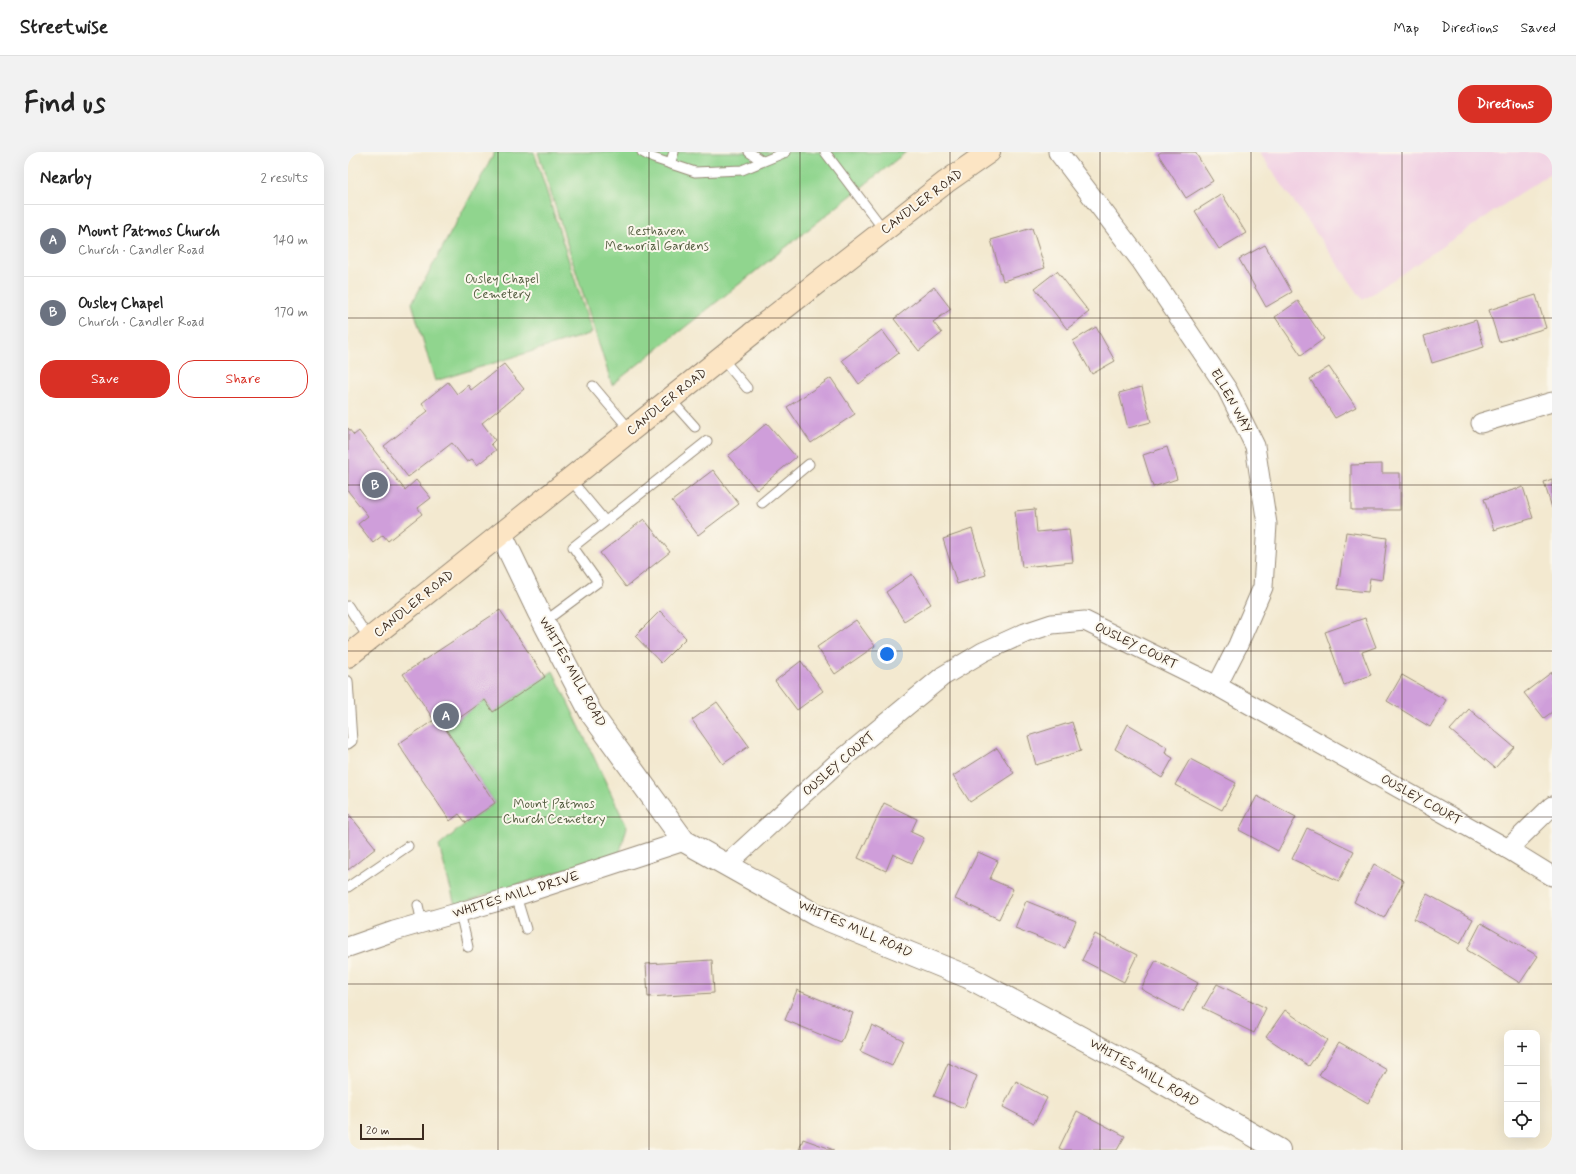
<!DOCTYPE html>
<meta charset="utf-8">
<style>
:root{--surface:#fff;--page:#f2f2f2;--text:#222;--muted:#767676;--line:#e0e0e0;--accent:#d93025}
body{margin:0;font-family:Mynerve,sans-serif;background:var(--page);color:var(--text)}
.controls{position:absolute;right:12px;bottom:12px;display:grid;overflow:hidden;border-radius:8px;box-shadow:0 4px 16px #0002}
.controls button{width:36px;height:36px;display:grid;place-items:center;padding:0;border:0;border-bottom:1px solid var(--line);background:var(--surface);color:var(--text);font:20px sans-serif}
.scale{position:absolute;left:12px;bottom:10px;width:64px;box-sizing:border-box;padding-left:4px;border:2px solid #3b2a1e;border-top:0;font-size:11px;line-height:14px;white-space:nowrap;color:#3b2a1e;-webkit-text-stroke:3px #fbf7ec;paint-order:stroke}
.you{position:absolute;left:539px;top:502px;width:14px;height:14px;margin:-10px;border:3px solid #fff;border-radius:50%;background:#1a73e8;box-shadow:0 0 0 6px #1a73e833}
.badge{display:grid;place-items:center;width:26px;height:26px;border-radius:50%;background:var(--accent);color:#fff;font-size:13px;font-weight:700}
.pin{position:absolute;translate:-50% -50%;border:2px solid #fff;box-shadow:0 1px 4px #0006}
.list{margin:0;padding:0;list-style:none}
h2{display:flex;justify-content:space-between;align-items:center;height:52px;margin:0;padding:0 16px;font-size:17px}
h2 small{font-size:13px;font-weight:400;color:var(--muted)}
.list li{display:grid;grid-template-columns:26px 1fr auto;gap:12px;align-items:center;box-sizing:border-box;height:72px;padding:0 16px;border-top:1px solid var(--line)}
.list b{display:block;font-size:15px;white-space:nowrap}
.list p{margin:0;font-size:13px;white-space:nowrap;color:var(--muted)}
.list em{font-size:13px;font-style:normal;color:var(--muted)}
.actions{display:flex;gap:8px;padding:12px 16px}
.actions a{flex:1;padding:9px 0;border:1px solid var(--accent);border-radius:16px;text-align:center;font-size:14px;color:var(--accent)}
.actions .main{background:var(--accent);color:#fff}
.icon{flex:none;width:22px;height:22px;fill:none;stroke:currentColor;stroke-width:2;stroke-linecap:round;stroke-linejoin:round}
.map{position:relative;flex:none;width:1204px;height:998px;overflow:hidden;border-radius:16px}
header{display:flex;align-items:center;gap:24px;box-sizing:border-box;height:56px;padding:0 20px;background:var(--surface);border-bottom:1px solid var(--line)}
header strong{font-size:19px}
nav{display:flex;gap:22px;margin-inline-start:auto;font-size:14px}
.intro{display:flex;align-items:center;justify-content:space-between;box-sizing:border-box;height:96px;padding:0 24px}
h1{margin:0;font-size:28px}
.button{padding:10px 18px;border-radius:16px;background:var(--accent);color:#fff;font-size:14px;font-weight:700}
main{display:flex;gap:24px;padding:0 24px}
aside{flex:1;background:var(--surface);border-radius:16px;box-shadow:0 4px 16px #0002}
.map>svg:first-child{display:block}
</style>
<header>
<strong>Streetwise</strong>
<nav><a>Map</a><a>Directions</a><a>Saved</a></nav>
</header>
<div class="intro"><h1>Find us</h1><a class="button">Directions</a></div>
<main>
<aside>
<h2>Nearby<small>2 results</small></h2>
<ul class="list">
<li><span class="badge" style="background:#6b7280">A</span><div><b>Mount Patmos Church</b><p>Church · Candler Road</p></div><em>140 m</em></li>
<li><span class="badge" style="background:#6b7280">B</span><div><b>Ousley Chapel</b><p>Church · Candler Road</p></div><em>170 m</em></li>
</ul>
<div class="actions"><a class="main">Save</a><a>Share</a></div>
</aside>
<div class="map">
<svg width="1204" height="998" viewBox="0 0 1204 998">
<rect width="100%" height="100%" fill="#fbf7ec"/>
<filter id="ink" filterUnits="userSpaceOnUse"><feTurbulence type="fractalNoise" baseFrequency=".025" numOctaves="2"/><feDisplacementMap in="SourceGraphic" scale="8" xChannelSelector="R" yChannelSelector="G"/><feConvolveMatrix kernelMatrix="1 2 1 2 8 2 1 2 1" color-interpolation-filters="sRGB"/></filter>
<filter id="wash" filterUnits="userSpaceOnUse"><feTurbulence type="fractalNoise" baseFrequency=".012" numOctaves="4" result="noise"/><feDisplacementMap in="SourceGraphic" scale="16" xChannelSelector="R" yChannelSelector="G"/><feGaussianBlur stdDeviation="0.9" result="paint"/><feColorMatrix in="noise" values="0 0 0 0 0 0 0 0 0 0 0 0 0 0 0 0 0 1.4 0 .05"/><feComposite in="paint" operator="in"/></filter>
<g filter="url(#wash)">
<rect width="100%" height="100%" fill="#f3e9d0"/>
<path fill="#f1d0e3" d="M911,0H1204V20L1015,148Z"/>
<g fill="#90d58e" stroke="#668056">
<path d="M147,0H186L244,181L87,229L64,151Z"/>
<path d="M190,0H558L264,233Z"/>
<path d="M205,519L279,675L272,700L107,753L91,694L118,671L147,651L97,576L137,548L145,560Z"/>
</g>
<g id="blocks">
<g fill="#cf9eda">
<path d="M813,0H847L865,29L838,46L810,2Z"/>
<path d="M874,42L898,81L871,97L847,59Z"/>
<path d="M684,76L697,116L655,129L643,88Z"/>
<path d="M917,93L944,140L918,155L891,107Z"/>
<path d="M709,119L741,160L719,177L687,136Z"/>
<path d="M586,135L603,157L585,170L594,181L571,199L546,167Z"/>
<path d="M1188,143L1198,176L1151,190L1141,158Z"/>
<path d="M950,149L976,187L953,203L927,165Z"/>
<path d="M1128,168L1136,195L1084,211L1076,184Z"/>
<path d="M748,175L767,209L744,222L725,189Z"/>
<path d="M534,178L551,201L511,232L494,208Z"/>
<path d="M156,212L176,237L134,271L147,288L143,292L148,298L129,313L124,307L119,310L104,291L60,325L36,294L80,259L74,251L100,230L109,242L120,233L123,238Z"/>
<path d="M981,215L1008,255L987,266L962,227Z"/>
<path d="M483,226L507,262L463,291L439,255Z"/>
<path d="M794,235L803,270L780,276L771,241Z"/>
<path d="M419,271L448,305L409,338L380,304Z"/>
<path d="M0,276L6,283L11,279L57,338L68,328L83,346L70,356L74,362L40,389L35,383L25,391L10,372L20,364L0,339Z"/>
<path d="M819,295L829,327L805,335L795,303Z"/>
<path d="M1034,312V321H1052V358H1003V313Z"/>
<path d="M365,318L391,352L350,383L324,349Z"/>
<path d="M1204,327V356L1196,330Z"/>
<path d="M1175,335L1185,366L1146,378L1136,347Z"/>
<path d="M687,357L689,380L721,377L725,410L674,415L667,359Z"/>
<path d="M296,367L322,400L278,435L252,401Z"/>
<path d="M624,377L638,423L609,432L595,387Z"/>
<path d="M998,380L1039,386L1034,428L1022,426L1020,440L990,437Z"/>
<path d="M564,422L583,452L556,469L538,440Z"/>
<path d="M152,458L197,525L145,560L137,548L97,576L147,651L118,671L111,662L102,669L50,592L86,568L55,522Z"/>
<path d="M312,459L338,486L313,511L287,484Z"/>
<path d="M1017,466L1028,495L1014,500L1023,523L996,533L977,480Z"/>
<path d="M508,468L527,494L487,522L469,495Z"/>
<path d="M453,509L475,539L449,558L427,529Z"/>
<path d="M1204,520V560L1196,566L1176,541Z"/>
<path d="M1054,523L1098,548L1082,575L1039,549Z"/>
<path d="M369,550L401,594L375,612L344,568Z"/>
<path d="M1121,557L1166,595L1147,616L1102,578Z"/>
<path d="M724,570L733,599L688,613L680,584Z"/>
<path d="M780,572L819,595L817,601L825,606L814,626L767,597Z"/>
<path d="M649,596L666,621L622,650L605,624Z"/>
<path d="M842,607L888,631L874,658L827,633Z"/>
<path d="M909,644L948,665L930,699L891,678Z"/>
<path d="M536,651L569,667L563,680L576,686L564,711L545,702L538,719L510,706Z"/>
<path d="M0,661L28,696L0,718Z"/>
<path d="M959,676L1006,699L991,729L944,707Z"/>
<path d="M630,700L650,709L642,727L665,737L651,767L607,747Z"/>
<path d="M1026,712L1056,729L1036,766L1006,750Z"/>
<path d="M1079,742L1125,767L1112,792L1066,767Z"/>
<path d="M678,749L728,769L717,796L667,776Z"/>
<path d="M1133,771L1190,804L1172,831L1119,798Z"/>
<path d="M747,782L789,803L776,830L734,808Z"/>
<path d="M364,808L366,841L300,845L298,812Z"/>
<path d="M808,808L850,831L835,860L793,837Z"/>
<path d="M869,832L918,856L906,881L855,856Z"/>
<path d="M449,838L505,861L493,891L437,868Z"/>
<path d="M937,858L979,888L961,914L918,885Z"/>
<path d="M524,873L555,888L544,914L512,899Z"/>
<path d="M991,890L1039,918L1020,951L971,923Z"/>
<path d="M600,911L629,924L616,956L586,944Z"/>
<path d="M668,929L699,946L686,971L655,955Z"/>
<path d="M729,959L777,984L769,998H715L711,996Z"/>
<path d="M455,987L486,998H451Z"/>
</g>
</g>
</g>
<g filter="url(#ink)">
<use href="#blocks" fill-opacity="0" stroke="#978a77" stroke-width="1"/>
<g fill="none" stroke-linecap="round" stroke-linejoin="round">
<defs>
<g id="service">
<path d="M294,0L305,6L347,20L394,18L438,0"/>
<path d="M401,0L414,9"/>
<path d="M477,0L536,78"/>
<path d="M322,12L326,0"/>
<path d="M374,206L399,236"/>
<path d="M245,234L283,279"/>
<path d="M322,247L347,275"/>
<path d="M222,327L257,369"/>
<path d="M414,351L461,312"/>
<path d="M0,454L21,487"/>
<path d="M196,470L250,430L225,395L359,289"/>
<path d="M0,529L4,589L0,592"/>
<path d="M0,735L60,694"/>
<path d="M168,744L178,777"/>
<path d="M70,753L74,771"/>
<path d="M112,760L120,795"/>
</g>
<g id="minor">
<path d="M710,0L793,109L879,237L907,294L919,372L915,435L890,493L869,534"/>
<path d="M1133,271L1204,250"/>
<path d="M1160,697L1204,654"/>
<path d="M378,713L488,612L595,524L635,500L677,481L704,472L737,469L869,534L1160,697L1204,724"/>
<path d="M0,795L46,779L168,744L336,689"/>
</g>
<path id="tertiary" d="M153,382L191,461L243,561L336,689L468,763L620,825L786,914L931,998"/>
<path id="secondary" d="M0,504L406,180L598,30L641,0"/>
</defs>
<use href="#service" stroke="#978a77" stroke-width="11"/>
<use href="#minor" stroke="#978a77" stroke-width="21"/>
<use href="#tertiary" stroke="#978a77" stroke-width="24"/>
<use href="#secondary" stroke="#978a77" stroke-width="24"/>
<use href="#service" stroke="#fff" stroke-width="9"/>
<use href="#minor" stroke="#fff" stroke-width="19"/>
<use href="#tertiary" stroke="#fff" stroke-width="22"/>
<use href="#secondary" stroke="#fce5c4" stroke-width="22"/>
</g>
</g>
<path fill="none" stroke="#3b2a1e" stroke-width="1" stroke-opacity="0.55" d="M150,0V998M301,0V998M452,0V998M602,0V998M752,0V998M903,0V998M1054,0V998M0,166H1204M0,333H1204M0,499H1204M0,665H1204M0,832H1204"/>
<g text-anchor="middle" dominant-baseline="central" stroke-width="4" stroke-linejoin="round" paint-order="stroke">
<g font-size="13" fill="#3b2a1e" stroke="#fbf7ec">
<text transform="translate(574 50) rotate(-37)">CANDLER ROAD</text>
<text transform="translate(883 249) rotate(61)">ELLEN WAY</text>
<text transform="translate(319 250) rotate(-39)">CANDLER ROAD</text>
<text transform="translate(66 452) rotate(-39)">CANDLER ROAD</text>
<text transform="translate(788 494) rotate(26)">OUSLEY COURT</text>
<text transform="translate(224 520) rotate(61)">WHITES MILL ROAD</text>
<text transform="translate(491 612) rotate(-41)">OUSLEY COURT</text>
<text transform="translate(1073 648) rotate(29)">OUSLEY COURT</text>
<text transform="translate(168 743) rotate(-17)">WHITES MILL DRIVE</text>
<text transform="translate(507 777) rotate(24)">WHITES MILL ROAD</text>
<text transform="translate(796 921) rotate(30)">WHITES MILL ROAD</text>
</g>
<g font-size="13" fill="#545d40" stroke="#fbf7ec">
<text x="309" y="79">Resthaven<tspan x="309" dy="15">Memorial Gardens</tspan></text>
<text x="154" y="127">Ousley Chapel<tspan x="154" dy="15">Cemetery</tspan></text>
<text x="206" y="652">Mount Patmos<tspan x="206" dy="15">Church Cemetery</tspan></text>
</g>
</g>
</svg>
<div class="controls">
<button>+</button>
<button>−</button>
<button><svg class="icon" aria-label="locate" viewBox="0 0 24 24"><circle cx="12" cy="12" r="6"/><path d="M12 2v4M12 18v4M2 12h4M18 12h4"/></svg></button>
</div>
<div class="scale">20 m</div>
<div class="you"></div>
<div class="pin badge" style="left:98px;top:564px;background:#6b7280">A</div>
<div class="pin badge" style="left:27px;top:333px;background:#6b7280">B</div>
</div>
</main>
